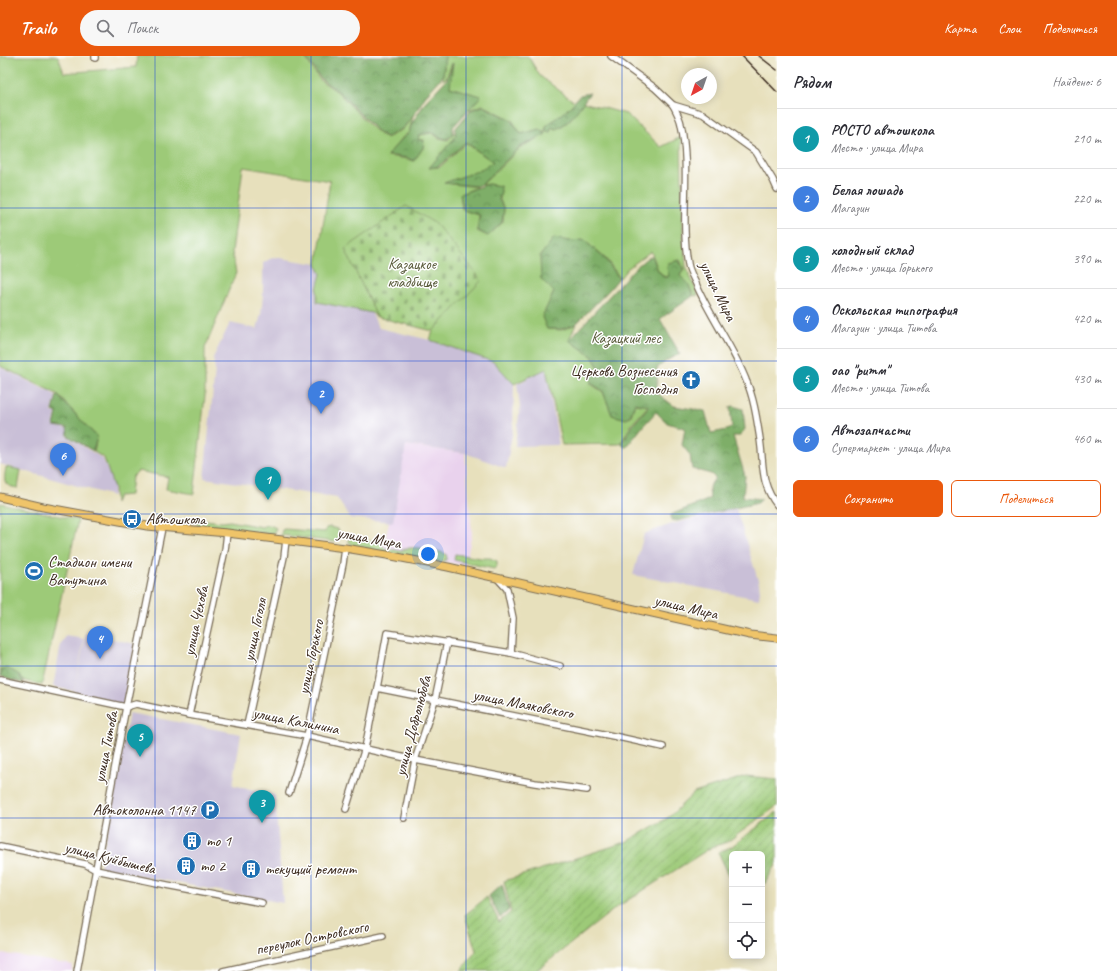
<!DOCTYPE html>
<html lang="ru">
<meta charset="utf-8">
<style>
:root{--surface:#fff;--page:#f7f7f7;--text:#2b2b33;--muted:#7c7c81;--line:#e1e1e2;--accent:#ea580c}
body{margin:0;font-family:Caveat,sans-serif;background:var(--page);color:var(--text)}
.controls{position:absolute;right:12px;bottom:12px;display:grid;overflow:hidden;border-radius:6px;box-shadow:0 2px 10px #0003}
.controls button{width:36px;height:36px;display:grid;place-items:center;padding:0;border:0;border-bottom:1px solid var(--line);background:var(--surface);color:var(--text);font:20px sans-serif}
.compass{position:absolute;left:681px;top:12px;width:36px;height:36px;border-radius:50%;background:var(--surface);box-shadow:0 2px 10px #0003;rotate:220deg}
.you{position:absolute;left:428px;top:498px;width:14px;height:14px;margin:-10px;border:3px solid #fff;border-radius:50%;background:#1a73e8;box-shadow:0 0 0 6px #1a73e833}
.badge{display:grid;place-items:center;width:26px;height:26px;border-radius:50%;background:var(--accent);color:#fff;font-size:13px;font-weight:700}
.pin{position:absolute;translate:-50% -33px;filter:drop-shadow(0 1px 2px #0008)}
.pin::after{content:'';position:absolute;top:21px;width:14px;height:12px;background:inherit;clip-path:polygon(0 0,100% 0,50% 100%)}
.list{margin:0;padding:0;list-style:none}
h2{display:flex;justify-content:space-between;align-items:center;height:52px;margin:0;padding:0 16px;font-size:17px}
h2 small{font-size:13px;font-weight:400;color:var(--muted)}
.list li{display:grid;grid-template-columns:26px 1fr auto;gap:12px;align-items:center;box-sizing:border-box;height:60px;padding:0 16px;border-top:1px solid var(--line)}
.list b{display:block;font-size:15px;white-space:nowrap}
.list p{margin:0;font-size:13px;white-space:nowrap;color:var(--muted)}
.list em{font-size:13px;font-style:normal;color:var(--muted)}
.actions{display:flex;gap:8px;padding:12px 16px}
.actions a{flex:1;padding:9px 0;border:1px solid var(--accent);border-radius:6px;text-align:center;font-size:14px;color:var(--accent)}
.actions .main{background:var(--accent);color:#fff}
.icon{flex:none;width:22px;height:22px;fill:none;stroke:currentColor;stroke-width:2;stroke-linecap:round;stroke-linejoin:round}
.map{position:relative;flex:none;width:777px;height:915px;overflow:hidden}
header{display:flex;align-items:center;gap:24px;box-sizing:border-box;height:56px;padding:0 20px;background:var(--accent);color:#fff}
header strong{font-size:19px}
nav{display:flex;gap:22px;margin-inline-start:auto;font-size:14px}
.search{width:280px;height:36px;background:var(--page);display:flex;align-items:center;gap:10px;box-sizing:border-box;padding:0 14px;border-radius:22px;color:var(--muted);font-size:15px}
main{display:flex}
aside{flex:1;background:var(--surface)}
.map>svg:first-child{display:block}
</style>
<header>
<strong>Trailo</strong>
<div class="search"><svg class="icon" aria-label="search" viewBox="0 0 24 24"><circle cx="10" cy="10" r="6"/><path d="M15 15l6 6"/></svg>Поиск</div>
<nav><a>Карта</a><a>Слои</a><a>Поделиться</a></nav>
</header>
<main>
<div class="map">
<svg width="777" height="915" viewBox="0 0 777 915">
<defs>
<pattern id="forest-crowns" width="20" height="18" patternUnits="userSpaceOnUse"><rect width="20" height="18" fill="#7eae68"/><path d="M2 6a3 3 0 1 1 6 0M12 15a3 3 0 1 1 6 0" fill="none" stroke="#688e55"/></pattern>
<pattern id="cemetery-stones" width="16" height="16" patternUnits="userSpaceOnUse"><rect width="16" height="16" fill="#9dca78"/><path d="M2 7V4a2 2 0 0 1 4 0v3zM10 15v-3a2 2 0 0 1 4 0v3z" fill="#81a462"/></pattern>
<pattern id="garden-furrows" width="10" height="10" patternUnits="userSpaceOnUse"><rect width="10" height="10" fill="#9dca78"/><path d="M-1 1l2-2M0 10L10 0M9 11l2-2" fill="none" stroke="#81a462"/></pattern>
</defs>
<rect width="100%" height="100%" fill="#fff"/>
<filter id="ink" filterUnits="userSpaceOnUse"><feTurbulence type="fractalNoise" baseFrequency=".025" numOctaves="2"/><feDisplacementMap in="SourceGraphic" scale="8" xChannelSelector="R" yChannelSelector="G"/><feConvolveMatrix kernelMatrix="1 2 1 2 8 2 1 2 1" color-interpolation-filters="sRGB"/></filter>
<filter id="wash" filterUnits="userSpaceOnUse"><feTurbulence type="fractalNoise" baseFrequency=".012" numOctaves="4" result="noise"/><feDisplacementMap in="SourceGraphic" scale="16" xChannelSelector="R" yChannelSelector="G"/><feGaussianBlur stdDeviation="0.9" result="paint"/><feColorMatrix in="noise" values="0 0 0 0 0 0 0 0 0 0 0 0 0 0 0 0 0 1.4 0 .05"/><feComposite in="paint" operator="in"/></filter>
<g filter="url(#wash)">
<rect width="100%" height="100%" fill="#e7e0bc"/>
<g fill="#e9d2ed">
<path d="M406,389L465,397L472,478L465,510L383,493Z"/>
<path d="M0,897L73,909L72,915H0Z"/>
</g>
<g fill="#c9bfd7">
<path d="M274,201L317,208L322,217L370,254L379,272L430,284L494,306L514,328L513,373L506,412L465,397L406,389L393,466L350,462L337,442L204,422L215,314L213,302L230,267L257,273L261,258L263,239V207Z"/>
<path d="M0,311L56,339L52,356L56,357L53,370L67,373V380L103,403L113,429V440L0,408Z"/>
<path d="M546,313L559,389L515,390L520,351L517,328Z"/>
<path d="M736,453L759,527L760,535L759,543L633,519L644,478L669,469L727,454Z"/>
<path d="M86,577L135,588L123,650L73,640Z"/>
<path d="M66,580L84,583L74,635L53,631L61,588Z"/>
<path d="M129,657L241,678L233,729L275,739L283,847L100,812Z"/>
</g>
<g fill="#9dca78" stroke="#6c7a4b">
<path d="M0,0H58L64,17L136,11L137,0H304L320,24L338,36L368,68L379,78L387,82L403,73L413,60L409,76L402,82L387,100L408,103L414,105L423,92L424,84H418L419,79L432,77L439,82L448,84L456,75V80L429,112L440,111L466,87L493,106L478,115L444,127L477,131L460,138L462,154L479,159L477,175L488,180L503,166L504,153L500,144L501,135L500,130L488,128L482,129L520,92L546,78L540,73L521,78L512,64L483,49L468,54L481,40L449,31L452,7L446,22L443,24L445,0H528L540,20L572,44L575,45L570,51L546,70L545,76H550L552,71L556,73C570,67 574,59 583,46L626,58L661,91L681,81L683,177L686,210L698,239L694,240L688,228L680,220L684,213L680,204L668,207L667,212L669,220L665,221L658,214L651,195L627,213L620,222L606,203L584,184L569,185L554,182L540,200L541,223L554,236L542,261L547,273L562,274L576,268L569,284L592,300L599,312L591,316V328L603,336L612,359L627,363L631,360L635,348L648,350L632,368L620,388L562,389L546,313L514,328L494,306L430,284L433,275L346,193L377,261L372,257L317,246V233L321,218L317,208L330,125L243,111L232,196L236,217L205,292V340L194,438L166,433L168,421L138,415L132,421L130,439L118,440L115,447L114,433L104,402L94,396L97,381L57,338L0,310Z"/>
<path d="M6,411L21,414L18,432C2,430 4,424 6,411Z"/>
<path d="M0,447L78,464L42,629L0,619Z"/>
<path d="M197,463L222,466L230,465L262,471C266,468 271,469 276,472L273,478H270L196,468Z"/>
<path d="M330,471L337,473L340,477L338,483L335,486L281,479L282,474L284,473L325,476L326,472Z"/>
<path d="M353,482L381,487L384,492L401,495C409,488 437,494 446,498L447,502L446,504L440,506L354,490L348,485L349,483Z"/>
<path d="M455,498L481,502H490L497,505V510L494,513L454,504Z"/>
</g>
<g fill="url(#forest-crowns)" stroke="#5c6c43">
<path d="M305,0H445L443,20L427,38L413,60L403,72L387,81L379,77L369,67L339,36L321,23Z"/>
<path d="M453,7L450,31L481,40L453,71V78L447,83L439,81L432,76L419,79L418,84H424L423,92L414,105L408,102L387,99L403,82L409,77L412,67L427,44L447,23Z"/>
<path d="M590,37C579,51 573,65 556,73L552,71L550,76L546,75V70L570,51L580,39Z"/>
<path d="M483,50L511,64L521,78L540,73L546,78L520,91L482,128L477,130L444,127L478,115L493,106L466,86L439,110L429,112L456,80L455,73L471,54Z"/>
<path d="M488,128L500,130L501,135L499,144L504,153L502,166L488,180L477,174L480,159L463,154L460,138Z"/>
<path d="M554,182L568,185L584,184L605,203L619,222L610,233L576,268L562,273H547L542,261L554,236L541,223L540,200Z"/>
<path d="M652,200L658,215L665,222L669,220L667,212L669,207L679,204L683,213L680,220L688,227L693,240L660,263L680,298L669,303L657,312V337L674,350L705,355L711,377L727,374L732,371L730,351L733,350L743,353L745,373L740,380H733L745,420L743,441L762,443L758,447L677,465L671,464V459L675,457L710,443L709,431L715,422L711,418L692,413L690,399L682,389L685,372L667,367L656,356L643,370L626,392L621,388L633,369L649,350L635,347L630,360L626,363L612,359L603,335L591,327V316L599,311L592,300L569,284L634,213L648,201Z"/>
<path d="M57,339L97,381L93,395L68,380L67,372L54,370L57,357L53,355Z"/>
<path d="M7,612L18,618L24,627L13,625L0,620L2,617L1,614Z"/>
<path d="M502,828L509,854L500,862L489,840Z"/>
</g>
<path fill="url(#cemetery-stones)" stroke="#6c7a4b" d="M406,150L436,168L476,217L481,225L433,275L377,261L345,193Z"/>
<g fill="url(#garden-furrows)" stroke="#6c7a4b">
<path d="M746,720L777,723V750L727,786L712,791L617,851L536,915H461L476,895L465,859L487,841L499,866L511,856L504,825L626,786L669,761L694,737Z"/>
<path d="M777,756V807L762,832V798H732V825L718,796L731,791Z"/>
</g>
</g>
<g filter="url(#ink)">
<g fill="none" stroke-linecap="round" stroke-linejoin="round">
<defs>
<g id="minor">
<path d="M611,0L655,32L673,49L703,58L756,96L773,124L777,133"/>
<path d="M95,2V0"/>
<path d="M673,49C676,55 680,62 681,68C691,114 680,162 688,208C689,215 694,223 697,230C711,262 733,291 746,324C754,342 757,364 760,383C764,409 760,427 777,449"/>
<path d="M497,522L507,533L513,562L511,597"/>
<path d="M0,624L126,651L136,648L189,659L307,680L415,704L535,727L587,734"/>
<path d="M377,632L618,681L663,691"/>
<path d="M189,659L225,494L227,477"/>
<path d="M247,669L284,501L286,484"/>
<path d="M289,737L307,680L343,508L345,492"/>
<path d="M346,753L365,692L377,632L387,577L511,597L560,610"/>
<path d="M404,762L415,704L435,644L447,586"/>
<path d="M0,790L85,808L96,814L167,829L262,847"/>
<path d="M77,915L126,651L162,472"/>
<path d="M223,915L383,880"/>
</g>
<path id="major" d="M0,441L43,451L147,470L227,477L345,492L387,499L448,511L750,579L777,582"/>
</defs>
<use href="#minor" stroke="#776a55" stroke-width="8"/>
<use href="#major" stroke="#776a55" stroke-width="9"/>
<use href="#minor" stroke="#fff" stroke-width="5.5"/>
<use href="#major" stroke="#efc469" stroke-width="7"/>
<g stroke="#3b2a1e" stroke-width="1.5">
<path d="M742,0L777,36"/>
<path d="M759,0L777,14"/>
</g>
</g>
</g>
<path fill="none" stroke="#1d4ed8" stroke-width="1" stroke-opacity="0.55" d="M155,0V915M311,0V915M466,0V915M622,0V915M0,152H777M0,305H777M0,458H777M0,610H777M0,762H777"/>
<defs>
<symbol id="church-disc" viewBox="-11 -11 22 22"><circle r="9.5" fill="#1f6fb2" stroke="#fff"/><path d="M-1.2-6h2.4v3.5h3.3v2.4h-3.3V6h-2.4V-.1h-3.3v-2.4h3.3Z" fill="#fff"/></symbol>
<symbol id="bus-disc" viewBox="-11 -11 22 22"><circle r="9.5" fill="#1f6fb2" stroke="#fff"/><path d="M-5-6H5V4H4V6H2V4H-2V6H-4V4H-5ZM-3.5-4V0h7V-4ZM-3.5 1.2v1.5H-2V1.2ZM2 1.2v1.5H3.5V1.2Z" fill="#fff"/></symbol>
<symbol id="stadium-disc" viewBox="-11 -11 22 22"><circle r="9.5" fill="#1f6fb2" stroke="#fff"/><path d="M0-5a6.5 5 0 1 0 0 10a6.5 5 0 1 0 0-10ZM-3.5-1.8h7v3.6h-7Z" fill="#fff"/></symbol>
<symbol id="parking-disc" viewBox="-11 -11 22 22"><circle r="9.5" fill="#1f6fb2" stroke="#fff"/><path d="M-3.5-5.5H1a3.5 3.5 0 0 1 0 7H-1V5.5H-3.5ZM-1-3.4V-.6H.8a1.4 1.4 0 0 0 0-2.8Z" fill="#fff"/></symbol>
<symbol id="building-disc" viewBox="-11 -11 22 22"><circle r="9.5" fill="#1f6fb2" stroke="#fff"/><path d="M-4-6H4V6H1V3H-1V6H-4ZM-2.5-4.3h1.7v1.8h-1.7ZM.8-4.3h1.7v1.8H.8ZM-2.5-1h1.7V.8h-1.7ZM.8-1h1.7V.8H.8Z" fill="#fff"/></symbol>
</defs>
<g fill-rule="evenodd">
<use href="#church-disc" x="680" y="313" width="22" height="22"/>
<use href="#bus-disc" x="121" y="452" width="22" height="22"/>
<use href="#stadium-disc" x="23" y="504" width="22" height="22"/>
<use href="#parking-disc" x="199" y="743" width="22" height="22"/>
<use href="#building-disc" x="181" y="774" width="22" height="22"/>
<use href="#building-disc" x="175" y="799" width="22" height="22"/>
<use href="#building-disc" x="240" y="802" width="22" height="22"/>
</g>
<g text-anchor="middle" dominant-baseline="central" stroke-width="3" stroke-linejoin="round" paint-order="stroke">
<g font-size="16" fill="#585a39" stroke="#fff">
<text x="412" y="208">Казацкое<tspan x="412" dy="18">кладбище</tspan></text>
<text x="626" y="282">Казацкий лес</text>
</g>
<g font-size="16" fill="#3b2a1e" stroke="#fff">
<text transform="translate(718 235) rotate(64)">улица Мира</text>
<text transform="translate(369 482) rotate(10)">улица Мира</text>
<text transform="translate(686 551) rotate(13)">улица Мира</text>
<text transform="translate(196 565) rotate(-78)">улица Чехова</text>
<text transform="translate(255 574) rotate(-78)">улица Гоголя</text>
<text transform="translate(311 601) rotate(-78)">улица Горького</text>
<text transform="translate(523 648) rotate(11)">улица Маяковского</text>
<text transform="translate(296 665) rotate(11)">улица Калинина</text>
<text transform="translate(413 670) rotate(-75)">улица Добролюбова</text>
<text transform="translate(106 691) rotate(-79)">улица Титова</text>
<text transform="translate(110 802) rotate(14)">улица Куйбышева</text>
<text transform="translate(312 882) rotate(-12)">переулок Островского</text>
</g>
<g font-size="16" fill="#3b2a1e" stroke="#fff" text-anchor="start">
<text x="677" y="315" text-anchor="end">Церковь Вознесения<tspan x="677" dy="18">Господня</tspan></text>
<text x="146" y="463">Автошкола</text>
<text x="48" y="506">Стадион имени<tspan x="48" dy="18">Ватутина</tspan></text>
<text x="196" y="754" text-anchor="end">Автоколонна 1147</text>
<text x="206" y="785">то 1</text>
<text x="200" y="810">то 2</text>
<text x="265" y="813">текущий ремонт</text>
</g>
</g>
</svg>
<div class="controls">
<button>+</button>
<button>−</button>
<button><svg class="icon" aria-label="locate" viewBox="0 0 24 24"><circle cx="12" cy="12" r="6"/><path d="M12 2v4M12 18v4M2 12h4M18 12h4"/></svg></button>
</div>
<svg class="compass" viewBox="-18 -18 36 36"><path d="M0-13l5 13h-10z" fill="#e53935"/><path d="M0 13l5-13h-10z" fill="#7c7c81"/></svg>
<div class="you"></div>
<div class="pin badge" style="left:268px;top:444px;background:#0f9aa8">1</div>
<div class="pin badge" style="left:321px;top:358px;background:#3f7fe0">2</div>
<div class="pin badge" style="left:262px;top:767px;background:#0f9aa8">3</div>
<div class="pin badge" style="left:100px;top:603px;background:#3f7fe0">4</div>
<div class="pin badge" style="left:140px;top:701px;background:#0f9aa8">5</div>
<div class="pin badge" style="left:63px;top:420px;background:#3f7fe0">6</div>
</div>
<aside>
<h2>Рядом<small>Найдено: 6</small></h2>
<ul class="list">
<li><span class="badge" style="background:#0f9aa8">1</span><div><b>РОСТО автошкола</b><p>Место · улица Мира</p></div><em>210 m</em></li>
<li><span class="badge" style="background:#3f7fe0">2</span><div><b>Белая лошадь</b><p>Магазин</p></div><em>220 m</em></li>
<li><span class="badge" style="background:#0f9aa8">3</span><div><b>холодный склад</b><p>Место · улица Горького</p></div><em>390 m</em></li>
<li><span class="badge" style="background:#3f7fe0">4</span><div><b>Оскольская типография</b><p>Магазин · улица Титова</p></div><em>420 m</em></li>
<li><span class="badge" style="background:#0f9aa8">5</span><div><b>оао &quot;ритм&quot;</b><p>Место · улица Титова</p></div><em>430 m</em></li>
<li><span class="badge" style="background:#3f7fe0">6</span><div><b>Автозапчасти</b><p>Супермаркет · улица Мира</p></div><em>460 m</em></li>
</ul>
<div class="actions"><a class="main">Сохранить</a><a>Поделиться</a></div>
</aside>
</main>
